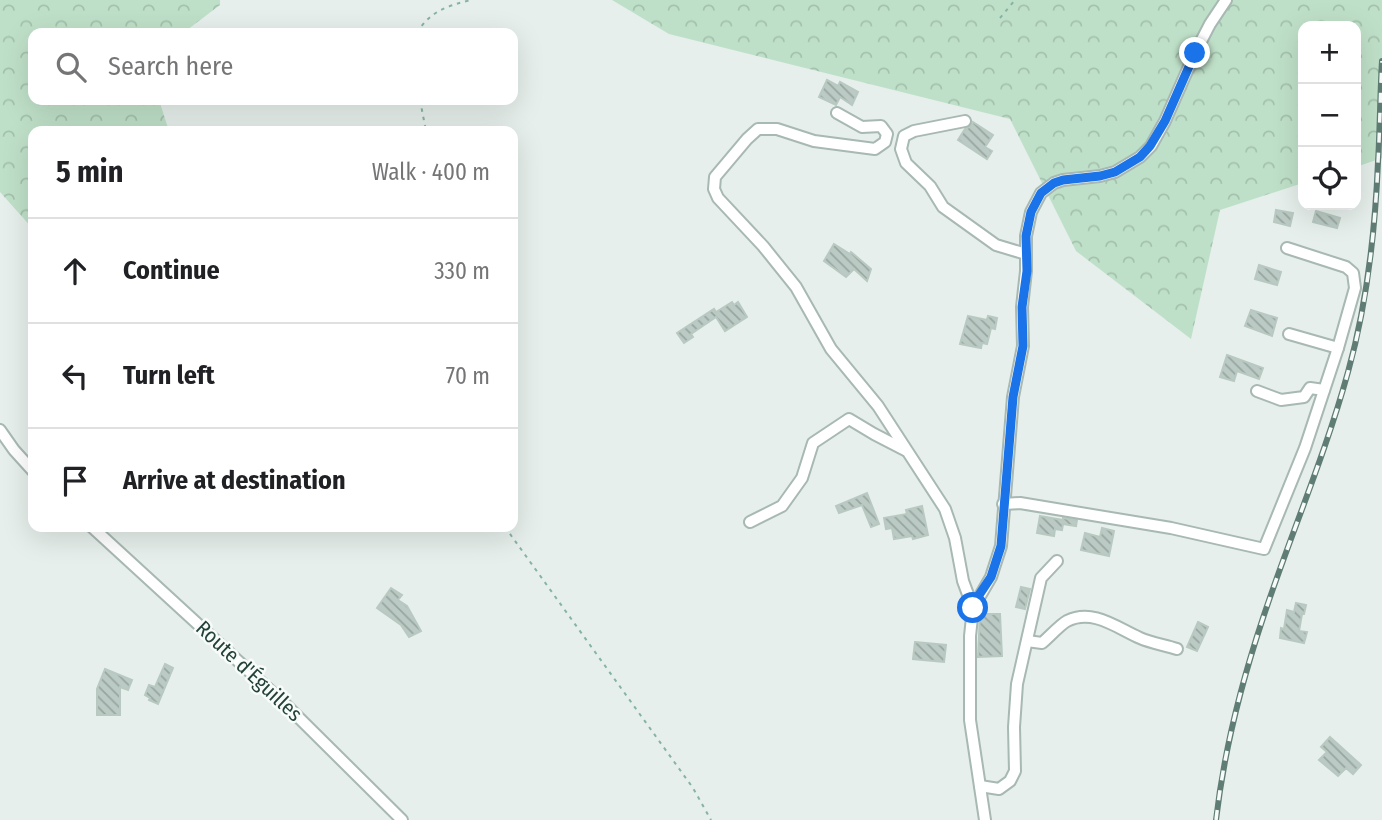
<!DOCTYPE html>
<meta charset="utf-8">
<style>
:root{--surface:#fff;--page:#f6f6f6;--text:#202124;--muted:#757577;--line:#e0e0e0}
body{margin:0;font-family:"Fira Sans Condensed",sans-serif;background:var(--page);color:var(--text)}
.controls{position:absolute;right:21px;top:21px;display:grid;overflow:hidden;border-radius:14px;box-shadow:0 7px 28px #0002}
.controls button{width:63px;height:63px;display:grid;place-items:center;padding:0;border:0;border-bottom:2px solid var(--line);background:var(--surface);color:var(--text);font:35px sans-serif}
.stop{position:absolute;width:21px;height:21px;margin:-16px;border:5px solid #1a73e8;border-radius:50%;background:#fff}
.stop.end{background:#1a73e8;border-color:#fff;box-shadow:0 2px 7px #0008}
.list{margin:0;padding:0;list-style:none}
h2{display:flex;justify-content:space-between;align-items:center;height:91px;margin:0;padding:0 28px;font-size:30px}
h2 small{font-size:23px;font-weight:400;color:var(--muted)}
.list li{display:grid;grid-template-columns:46px 1fr auto;gap:21px;align-items:center;box-sizing:border-box;height:105px;padding:0 28px;border-top:2px solid var(--line)}
.list b{display:block;font-size:26px;white-space:nowrap}
.list em{font-size:23px;font-style:normal;color:var(--muted)}
.icon{flex:none;width:38px;height:38px;fill:none;stroke:currentColor;stroke-width:2;stroke-linecap:round;stroke-linejoin:round}
.map{position:relative;flex:none;width:1382px;height:820px;overflow:hidden}
.search{position:absolute;background:var(--surface);box-shadow:0 7px 28px #0002;left:28px;top:28px;width:490px;height:77px;display:flex;align-items:center;gap:18px;box-sizing:border-box;padding:0 24px;border-radius:14px;color:var(--muted);font-size:26px}
.panel{position:absolute;background:var(--surface);box-shadow:0 7px 28px #0002;left:28px;top:126px;width:490px;height:406px;border-radius:14px}
.map>svg:first-child{display:block}
</style>
<div class="map">
<svg width="1382" height="820" viewBox="0 0 1382 820">
<defs>
<pattern id="forest-crowns" width="20" height="18" patternUnits="userSpaceOnUse" patternTransform="scale(1.75)"><rect width="20" height="18" fill="#bfe0c8"/><path d="M2 6a3 3 0 1 1 6 0M12 15a3 3 0 1 1 6 0" fill="none" stroke="#a4c1ad"/></pattern>
<pattern id="building-back-hatch" width="6" height="6" patternUnits="userSpaceOnUse" patternTransform="scale(1.75)"><rect width="6" height="6" fill="#bbcac4"/><path d="M-1 5l2 2M0 0l6 6M5-1l2 2" fill="none" stroke="#98a6a0"/></pattern>
</defs>
<rect width="100%" height="100%" fill="#e6efeb"/>
<g fill="url(#forest-crowns)">
<path d="M0,0H220V5L183,33H33V100H159L169,131H33V229L0,192Z"/>
<path d="M612,0H1382V158L1356,167V26H1303V183L1220,210L1191,339L1076,251L1010,119L669,34Z"/>
</g>
<g fill="url(#building-back-hatch)" stroke="#b8c9c2" stroke-width="2">
<path d="M827,80L838,86L840,82L858,92L852,105L840,97L836,105L819,97Z"/>
<path d="M973,122L993,135L985,147L992,151L987,159L958,140L965,129L971,126Z"/>
<path d="M1276,210L1293,213L1290,226L1274,222Z"/>
<path d="M1316,211L1340,218L1337,228L1313,222Z"/>
<path d="M834,244L850,254L851,252L871,269L867,281L854,269L846,277L824,261Z"/>
<path d="M1259,265L1281,272L1277,285L1255,279Z"/>
<path d="M732,302L734,305L738,302L747,317L725,331L716,317L691,334L693,337L684,343L677,333L714,309L716,312Z"/>
<path d="M1251,310L1277,318L1272,336L1245,326Z"/>
<path d="M968,316L987,320L988,316L997,318L995,329L991,328L987,344L982,343L981,348L960,344Z"/>
<path d="M1227,355L1263,368L1259,379L1237,371L1234,381L1220,377Z"/>
<path d="M867,493L879,524L871,527L862,505L839,513L836,506Z"/>
<path d="M922,506L928,535L913,539L912,536L894,539L892,528L886,529L884,518L907,514L906,510Z"/>
<path d="M1040,516L1063,520V518L1077,520L1076,526L1063,524L1062,530L1055,529L1054,536L1037,533Z"/>
<path d="M1102,528L1114,531L1109,556L1081,550L1085,533L1100,537Z"/>
<path d="M1021,587L1030,589L1025,609L1016,607Z"/>
<path d="M391,588L402,595L398,600L407,606L421,631L409,637L401,625L377,608Z"/>
<path d="M1296,603L1306,605L1304,614H1302L1299,631L1307,632L1304,643L1280,638L1281,628L1284,629L1287,610L1294,612Z"/>
<path d="M980,614H1000L1002,656L978,657Z"/>
<path d="M1198,622L1208,627L1197,651L1187,647Z"/>
<path d="M915,642L946,645L944,662L913,659Z"/>
<path d="M165,664L173,668L158,704L149,700L150,698L145,695L149,685L155,687Z"/>
<path d="M105,669L132,680L128,690L120,687V715H97V689Z"/>
<path d="M1330,737L1361,765L1353,774L1346,768L1338,776L1319,760L1327,752L1321,747Z"/>
</g>
<g fill="none" stroke-linecap="round" stroke-linejoin="round">
<defs>
<g id="minor">
<path d="M837,113L862,127L881,126L887,134L885,142L875,149L814,141L777,129H758L747,139L715,177L714,189L718,198L763,246L796,287L831,349L878,406L945,509L955,538L963,581L973,608"/>
<path d="M965,121L914,131L904,136L901,149L906,163L930,186L943,207L996,245L1026,254"/>
<path d="M1289,334L1338,348"/>
<path d="M1257,391L1281,400L1304,397L1310,388L1324,390"/>
<path d="M0,430L14,450L33,471"/>
<path d="M1003,504L1020,503L1171,528L1264,549L1305,448L1338,348L1355,288L1353,273L1346,267L1287,248"/>
<path d="M750,522L782,506L802,478L813,443L849,419L874,434L905,450"/>
<path d="M92,527L287,706L402,820"/>
<path d="M1027,641L1042,643C1049,637 1061,624 1067,621C1093,608 1117,628 1140,638C1151,643 1165,645 1177,649"/>
<path d="M980,786L999,789L1010,781L1015,771L1014,727L1017,684L1041,578L1057,561"/>
<path d="M985,820L970,720V636L973,608L991,577L1001,546L1013,397L1023,346L1022,307L1026,271V236L1031,212L1041,193L1054,183L1063,180L1100,176L1115,172L1140,157L1151,146L1165,121L1195,53L1210,24L1226,0"/>
</g>
</defs>
<use href="#minor" stroke="#a8b8b2" stroke-width="14"/>
<g stroke="#86b3a5" stroke-width="2" stroke-dasharray="3.5 5" stroke-linecap="butt">
<path d="M1000,18L1015,0"/>
<path d="M417,33C430,11 447,6 471,0"/>
<path d="M420,100L426,131"/>
<path d="M505,527L693,788L711,820"/>
</g>
<use href="#minor" stroke="#fff" stroke-width="10"/>
<defs>
<path id="rail" d="M1216,820C1224,751 1241,684 1263,618C1290,536 1325,456 1348,372C1367,304 1375,233 1378,162C1380,128 1380,95 1382,61"/>
</defs>
<use href="#rail" stroke="#5f7d75" stroke-width="6"/>
<use href="#rail" stroke="#f7fbf9" stroke-width="3.5" stroke-dasharray="10" stroke-linecap="butt"/>
</g>
<g fill="none" stroke-linecap="round" stroke-linejoin="round">
<path stroke="#1a73e8" stroke-width="9" d="M973,608L975,601L991,577L1001,546L1013,397L1023,346L1022,307L1027,271L1026,236L1031,212L1041,193L1054,183L1063,180L1100,176L1115,172L1140,157L1150,146L1165,121L1195,53"/>
</g>
<g text-anchor="middle" dominant-baseline="central" stroke-width="5" stroke-linejoin="round" paint-order="stroke">
<g font-size="21" fill="#24423a" stroke="#f7fbf9">
<text transform="translate(249 671) rotate(43)">Route d'Éguilles</text>
</g>
</g>
</svg>
<div class="controls">
<button>+</button>
<button>−</button>
<button><svg class="icon" aria-label="locate" viewBox="0 0 24 24"><circle cx="12" cy="12" r="6"/><path d="M12 2v4M12 18v4M2 12h4M18 12h4"/></svg></button>
</div>
<div class="stop" style="left:973px;top:608px"></div>
<div class="stop end" style="left:1195px;top:53px"></div>
<div class="search"><svg class="icon" aria-label="search" viewBox="0 0 24 24"><circle cx="10" cy="10" r="6"/><path d="M15 15l6 6"/></svg>Search here</div>
<section class="panel">
<h2>5 min<small>Walk · 400 m</small></h2>
<ul class="list">
<li><svg class="icon" aria-label="ahead" viewBox="0 0 24 24"><path d="M12 20V5M6 11l6-6 6 6"/></svg><div><b>Continue</b></div><em>330 m</em></li>
<li><svg class="icon" aria-label="left" viewBox="0 0 24 24"><path d="M17 20v-9H6M10 6l-5 5 5 5"/></svg><div><b>Turn left</b></div><em>70 m</em></li>
<li><svg class="icon" aria-label="arrive" viewBox="0 0 24 24"><path d="M6 21V4h12l-3 4 3 4H6"/></svg><div><b>Arrive at destination</b></div></li>
</ul>
</section>
</div>
